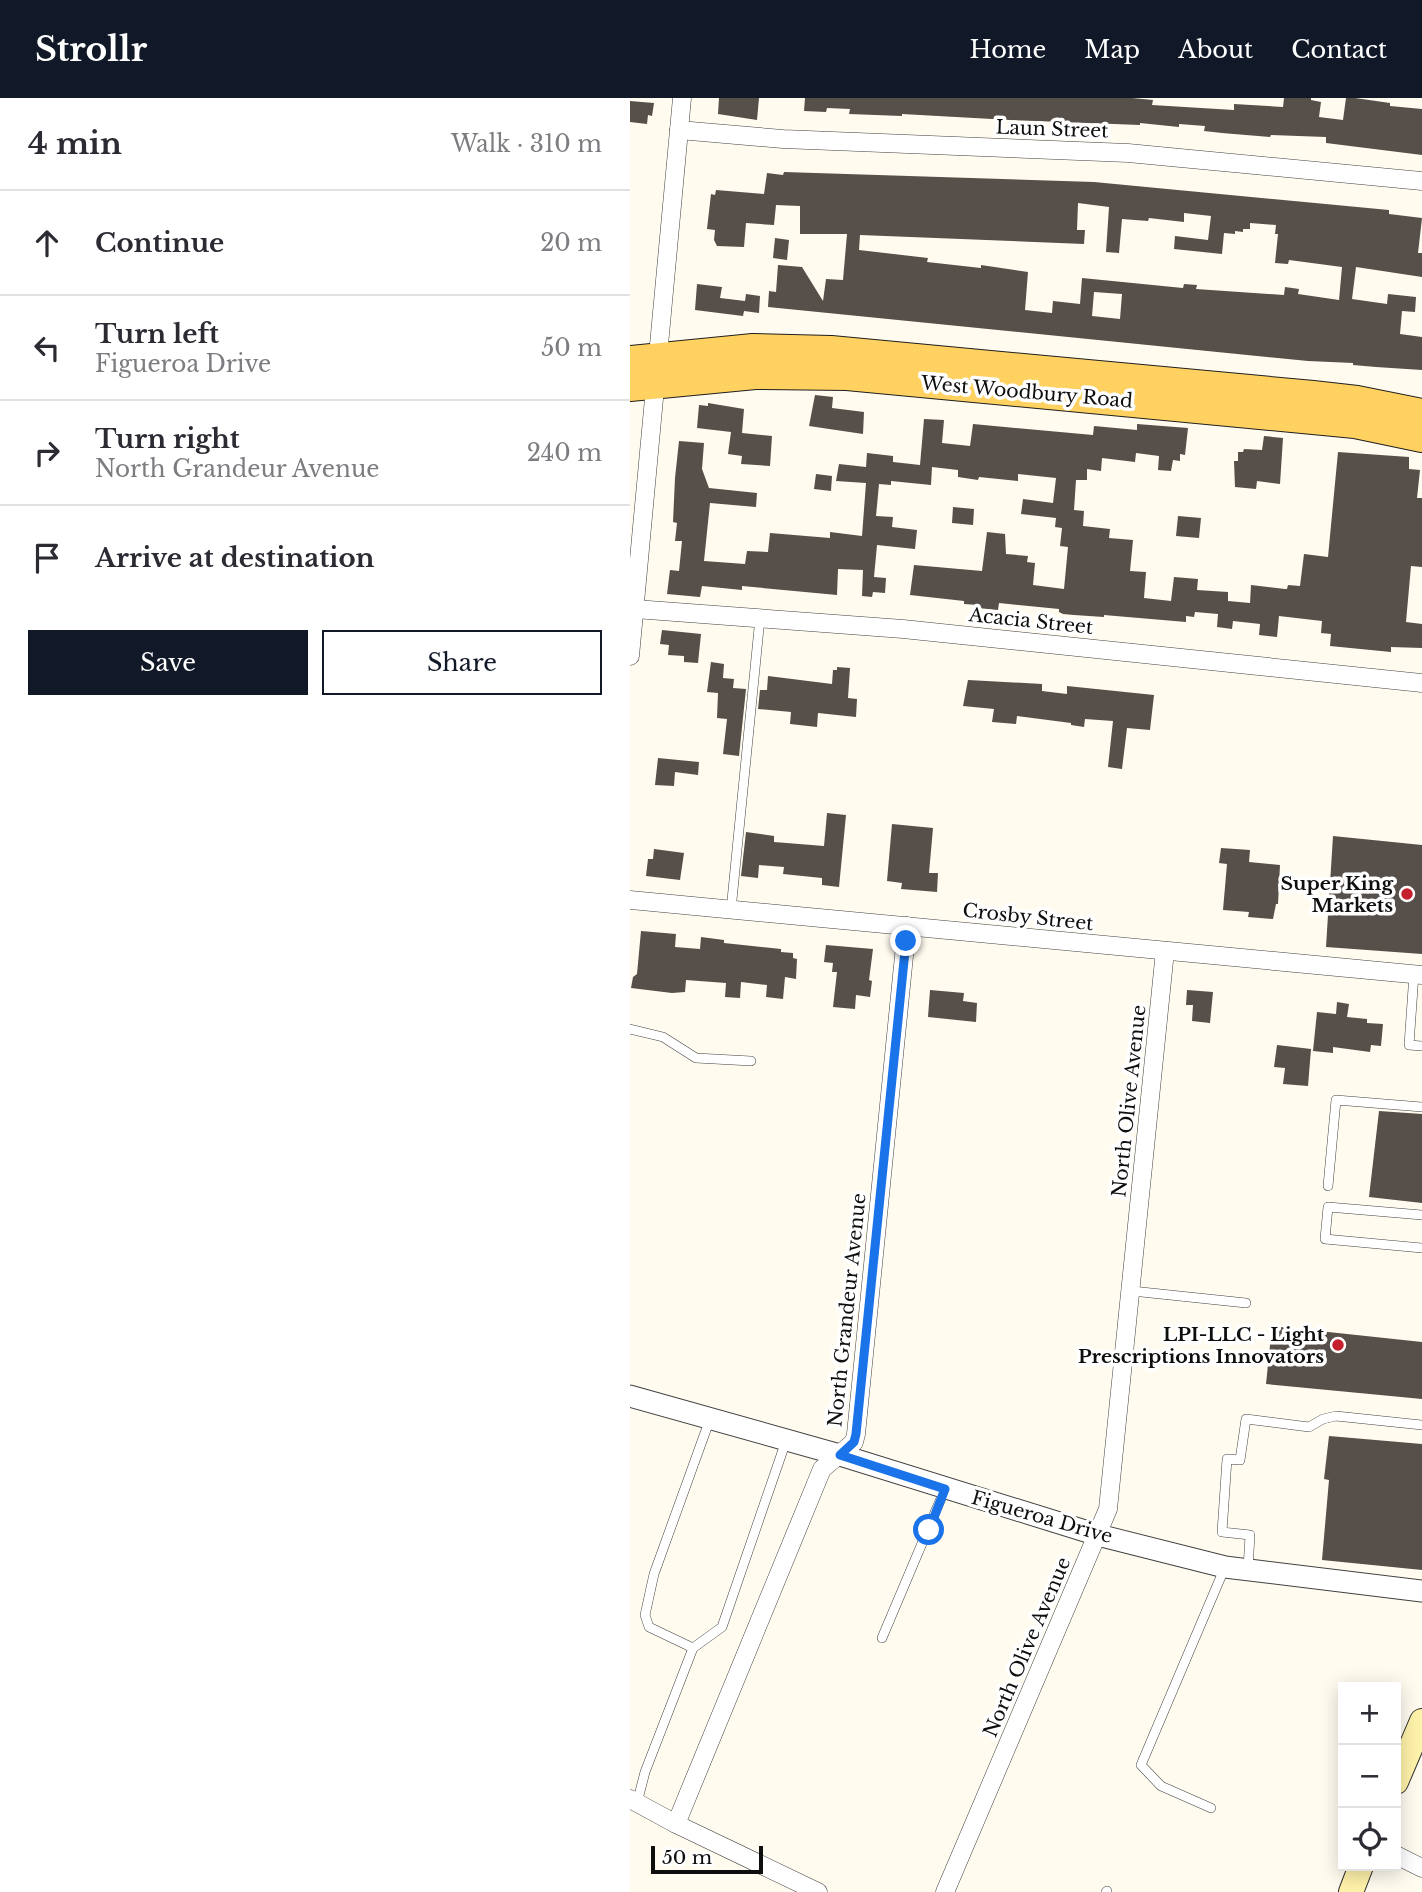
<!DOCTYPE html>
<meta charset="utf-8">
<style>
:root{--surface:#fff;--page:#f2f2f3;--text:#2b2b33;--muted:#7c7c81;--line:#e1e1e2;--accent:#111827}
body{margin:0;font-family:"Libre Baskerville",serif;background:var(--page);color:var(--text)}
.controls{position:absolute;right:21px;bottom:21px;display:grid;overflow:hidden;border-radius:0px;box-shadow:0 4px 18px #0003}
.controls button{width:63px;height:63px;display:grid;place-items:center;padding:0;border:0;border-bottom:2px solid var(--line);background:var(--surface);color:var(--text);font:35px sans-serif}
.scale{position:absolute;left:21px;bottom:18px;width:112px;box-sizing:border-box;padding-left:7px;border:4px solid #0e0e0e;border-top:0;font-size:19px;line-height:24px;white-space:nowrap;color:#0e0e0e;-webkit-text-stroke:5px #fff;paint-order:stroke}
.stop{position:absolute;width:21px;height:21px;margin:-16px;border:5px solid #1a73e8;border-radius:50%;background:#fff}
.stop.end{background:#1a73e8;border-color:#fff;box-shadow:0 2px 7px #0008}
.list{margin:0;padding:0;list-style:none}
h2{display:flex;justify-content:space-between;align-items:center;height:91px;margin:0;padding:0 28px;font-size:30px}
h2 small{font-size:23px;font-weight:400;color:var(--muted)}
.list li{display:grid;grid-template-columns:46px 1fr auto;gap:21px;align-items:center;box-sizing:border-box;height:105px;padding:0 28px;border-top:2px solid var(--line)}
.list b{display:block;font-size:26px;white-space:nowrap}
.list p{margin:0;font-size:23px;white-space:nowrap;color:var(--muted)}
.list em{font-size:23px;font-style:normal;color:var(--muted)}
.actions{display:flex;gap:14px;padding:21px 28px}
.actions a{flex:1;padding:16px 0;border:2px solid var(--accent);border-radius:0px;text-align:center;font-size:24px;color:var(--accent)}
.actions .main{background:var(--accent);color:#fff}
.icon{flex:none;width:38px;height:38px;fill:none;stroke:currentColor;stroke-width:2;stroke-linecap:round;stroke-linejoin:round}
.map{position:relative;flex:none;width:792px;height:1794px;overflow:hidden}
header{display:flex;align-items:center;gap:42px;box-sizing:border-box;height:98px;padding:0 35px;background:var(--accent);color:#fff}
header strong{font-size:33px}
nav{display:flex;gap:38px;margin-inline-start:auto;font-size:24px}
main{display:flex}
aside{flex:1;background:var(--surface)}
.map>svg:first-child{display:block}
</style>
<header>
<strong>Strollr</strong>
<nav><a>Home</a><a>Map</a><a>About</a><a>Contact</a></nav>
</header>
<main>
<aside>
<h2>4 min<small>Walk · 310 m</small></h2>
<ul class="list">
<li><svg class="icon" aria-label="ahead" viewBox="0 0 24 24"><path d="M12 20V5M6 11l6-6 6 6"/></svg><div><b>Continue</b></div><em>20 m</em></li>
<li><svg class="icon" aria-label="left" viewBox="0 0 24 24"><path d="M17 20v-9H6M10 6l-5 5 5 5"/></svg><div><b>Turn left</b><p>Figueroa Drive</p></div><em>50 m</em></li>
<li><svg class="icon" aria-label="right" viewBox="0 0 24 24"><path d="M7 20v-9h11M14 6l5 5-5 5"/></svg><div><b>Turn right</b><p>North Grandeur Avenue</p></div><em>240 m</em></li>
<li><svg class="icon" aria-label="arrive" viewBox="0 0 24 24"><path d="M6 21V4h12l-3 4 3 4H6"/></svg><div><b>Arrive at destination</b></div></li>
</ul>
<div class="actions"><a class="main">Save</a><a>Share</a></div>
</aside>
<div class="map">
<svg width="792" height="1794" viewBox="0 0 792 1794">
<rect width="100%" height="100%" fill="#fffbef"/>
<g fill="#574f4a" fill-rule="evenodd">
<path d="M89,0H129L127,22L88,16Z"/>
<path d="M175,0H502L523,2L522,7L604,12V6L653,9L654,0H681V2L691,4L689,19L713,22L716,0H725L760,5V8L792,11V57L696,45V39L641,37L640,39L592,35L574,33L575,28L549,26V29L510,25V27L380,22L272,16V18L219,16L220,11L197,10L196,14L174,13Z"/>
<path d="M0,3L24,5L22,18L18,17L17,26L0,24Z"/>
<path d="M154,74L464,84L759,112V116L792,120L788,155H792V179L726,169L722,201L757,206L758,196L786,199L785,214L772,213L770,236L792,239V272L746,269L723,267V265L678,263L138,209L139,193L146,194L148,167L172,169L193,203L196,181L213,182L217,136H170V108L146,107L144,127L116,125L114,149L87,148L84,142L85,132L77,131L81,96L85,97L86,92L134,96L137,75L153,77ZM448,105L479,109L476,154L489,155L492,121L518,123L519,120L554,124V115L581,118L578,142L545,138L544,151L592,156L594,135L605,136V133L613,134V131H620V125L646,127L645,136H648L645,165L658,166L659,162L712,169L709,202L668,196L669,191L655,189L654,197L566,191L567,187L554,186L553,190L452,180L450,206L423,203L422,215L395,212L398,174L351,167V170L297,164L298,160L229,152L230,137L454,146L455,132H447ZM464,194L492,196L490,221L462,218Z"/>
<path d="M145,140L159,142L157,162L143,160Z"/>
<path d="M67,186L92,189L90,200L115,203L116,196L130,198L129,215L114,213L113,218L65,212Z"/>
<path d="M185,297L203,299L202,310L234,314L233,336L179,328Z"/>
<path d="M78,305L114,311L112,335L142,338L140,368L111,366L112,358L98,356L101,334L67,330L69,307L78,308Z"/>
<path d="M294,321L314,322L312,345L340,348L343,326L463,337L464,328L507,332V326L558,330L555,357L550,356V363L543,362L541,373L528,372L529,358L506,355L505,364L472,360L471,373L457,371V382H446L444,412L454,413L453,428L480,431L479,440L503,442L500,473L516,474L514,500L541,503L544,479L568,481L567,492L598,494V503L620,505L621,487L655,491H657L658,487L670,488L674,456L698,459L708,354L779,359V371L790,372L787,400H792V469L781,468L776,524L792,526V550L761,549V554L700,548L701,536L691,535L692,523L649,518L647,539L629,537L630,526L603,523L602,531L587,529L588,516L565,514L564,519L556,518V524L474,517V519L444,517L433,516L429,514V511L369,505L368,512L348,510V507L334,506V503L280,497L284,467L352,473L357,434L375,436L376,456L398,458L397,464L405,465L403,487L434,491L438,449L430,448L432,430L425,429L426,420L391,416L393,401L423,405L426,380L388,376V383L349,379L348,382L328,379V372L302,369L301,387L261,383V387L249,386L246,418L263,419L262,429L287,432L285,451L247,447L244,479L256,480L255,495L243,494L242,499L232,498L233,472L208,471L207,497L112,488V492L72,488L70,499L37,496L40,472L49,473L52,443H45L47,425L43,424L45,380L49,343L74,345L72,371L79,390L127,395L126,409L80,405L74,463L115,466L117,453L138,454L140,435L200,440V434L232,438L236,385L206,383L209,366L236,369L237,355L263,358V364L290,367Z"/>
<path d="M634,338L653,340L650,386L627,383L626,391L605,389L604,363H608V354H613L614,351L632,352Z"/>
<path d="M186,376L202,378L201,393L184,391Z"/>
<path d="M323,409L344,411L343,427L322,425Z"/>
<path d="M548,418L571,420L569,440L546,438Z"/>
<path d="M32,532L71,536L68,565L54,564V558L38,557L39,547L30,546Z"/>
<path d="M81,564L94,566L93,580L104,581L103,590L116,591L109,658L93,656L97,621L87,620L88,595L77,594Z"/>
<path d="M207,569L220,570L218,600L227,601L226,619L188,615L187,629L160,626L161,614L128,611L130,592H137L138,578L202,586L203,572H207Z"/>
<path d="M338,582L412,586V593L437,596V588L524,597L520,632L497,630L492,671L478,669L483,623L455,621L454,629L441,627V625L387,618L386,626L362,624L364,611L333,608Z"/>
<path d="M28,660L69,664L68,677L45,674L44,688L25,687Z"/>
<path d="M197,715L216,717L209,789L192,787V780L153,776L154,769L129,767L128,780L111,778L116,734L144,738V744L194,748Z"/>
<path d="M262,726L303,730L299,775H308L307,794L271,791L272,785L257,783Z"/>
<path d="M703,738L792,747V856L696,849Z"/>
<path d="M591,750L620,752L619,764L650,767L648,806H646L643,821L618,819L619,814L593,812L597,766L589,765Z"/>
<path d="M24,751L54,755L50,782L16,778L18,761H23Z"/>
<path d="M11,833L46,836L45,849L70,851L71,839L94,842V845L151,851V854L163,855V860L167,861L166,881L155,879L153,901L136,899L137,887L111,884L110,900L95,899L96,885L56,882L55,894L42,895L1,890L3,879L7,876Z"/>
<path d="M196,847L243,851L239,882L242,883L240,899L226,897L225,911L203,909L207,874H202L203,865L194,864Z"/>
<path d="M300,892L334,895L333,903L347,905L346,924L298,919Z"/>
<path d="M557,892L583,894L580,925L562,923L563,907H556Z"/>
<path d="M707,904L719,906L717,919L737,921V925L753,926L751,948L741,947L740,954L703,949V955L683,953L687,914L706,916Z"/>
<path d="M647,947L681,951L678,988L653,986L655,970L644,969Z"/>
<path d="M749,1013L792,1016V1105L739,1099Z"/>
<path d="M642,1228L792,1244V1301L636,1286Z"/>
<path d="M699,1338L792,1346V1472L692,1462L699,1382L694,1381Z"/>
</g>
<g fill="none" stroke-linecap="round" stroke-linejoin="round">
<defs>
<g id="service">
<path d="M101,812L130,520"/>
<path d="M784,876L779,947L792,948"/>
<path d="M0,931L33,939L66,960L121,963"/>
<path d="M698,1088L706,1002L792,1009"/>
<path d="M792,1117L698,1109L695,1141L792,1150"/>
<path d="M502,1193L616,1205"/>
<path d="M618,1471L620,1437L592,1434L597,1361L610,1362L616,1321L679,1329L693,1321L706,1318L792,1327"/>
<path d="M252,1540L315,1391"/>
<path d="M63,1550L19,1529L15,1517L24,1476L80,1321"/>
<path d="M7,1705L15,1674L63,1550L92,1529L156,1343"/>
<path d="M581,1710L531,1688L511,1667L595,1469"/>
<path d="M476,1794L477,1793"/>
</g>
<g id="minor">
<path d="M49,32L153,41L498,55L792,83"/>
<path d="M5,511L273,531L792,585"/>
<path d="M0,558L52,0"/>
<path d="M0,802L792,877"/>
<path d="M0,1701L46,1726L188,1794"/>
<path d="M46,1726L192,1371L224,1344L226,1336L277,828"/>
<path d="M766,1757L792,1770"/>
<path d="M315,1794L478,1411L535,853"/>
</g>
<path id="tertiary" d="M0,1298L210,1357L468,1437L595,1469L792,1493"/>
<g id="secondary">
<path d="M766,1684L792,1623"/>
<path d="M721,1794L731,1768"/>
</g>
<g id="primary">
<path d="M0,262L123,250L201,252L683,297L727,302L792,315"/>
<path d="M0,289L125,277L217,278L725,326L792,340"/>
</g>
</defs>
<use href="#service" stroke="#414141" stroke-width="10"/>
<use href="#minor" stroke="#414141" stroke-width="19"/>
<use href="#tertiary" stroke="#414141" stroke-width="23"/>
<use href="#secondary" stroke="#303030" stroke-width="26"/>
<use href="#primary" stroke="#1f1f1f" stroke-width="30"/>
<use href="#service" stroke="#fff" stroke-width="9"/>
<use href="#minor" stroke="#fff" stroke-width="18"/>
<use href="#tertiary" stroke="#fff" stroke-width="21"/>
<use href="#secondary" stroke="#fff2aa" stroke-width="24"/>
<use href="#primary" stroke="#fed160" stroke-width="28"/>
</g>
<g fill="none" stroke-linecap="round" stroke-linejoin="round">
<path stroke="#1a73e8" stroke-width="9" d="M276,843L226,1336L224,1344L210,1357L315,1391L299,1432"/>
</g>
<g fill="#c5202e" stroke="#fff" stroke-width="2.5">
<circle cx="777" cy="796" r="7"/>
<circle cx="708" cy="1247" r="7"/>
</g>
<g text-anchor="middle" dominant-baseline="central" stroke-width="7" stroke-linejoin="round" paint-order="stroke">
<g font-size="19" fill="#0e0e0e" stroke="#fff">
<text transform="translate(422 31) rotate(2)">Laun Street</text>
<text transform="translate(397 294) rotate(5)">West Woodbury Road</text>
<text transform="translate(401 523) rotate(6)">Acacia Street</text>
<text transform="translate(398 819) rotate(6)">Crosby Street</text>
<text transform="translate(499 1003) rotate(-84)">North Olive Avenue</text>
<text transform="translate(217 1212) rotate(-84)">North Grandeur Avenue</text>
<text transform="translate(412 1419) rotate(16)">Figueroa Drive</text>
<text transform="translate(397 1549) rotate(-67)">North Olive Avenue</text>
</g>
<g font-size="19" font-weight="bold" fill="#0e0e0e" stroke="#fff" text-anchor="end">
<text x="763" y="785">Super King<tspan x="763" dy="22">Markets</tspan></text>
<text x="694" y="1236">LPI-LLC - Light<tspan x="694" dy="22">Prescriptions Innovators</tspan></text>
</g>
</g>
</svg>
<div class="controls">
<button>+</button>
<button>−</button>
<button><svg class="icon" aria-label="locate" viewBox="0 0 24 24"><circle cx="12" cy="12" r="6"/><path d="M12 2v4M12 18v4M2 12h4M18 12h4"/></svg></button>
</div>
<div class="scale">50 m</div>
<div class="stop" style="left:299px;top:1432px"></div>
<div class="stop end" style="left:276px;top:843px"></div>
</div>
</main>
